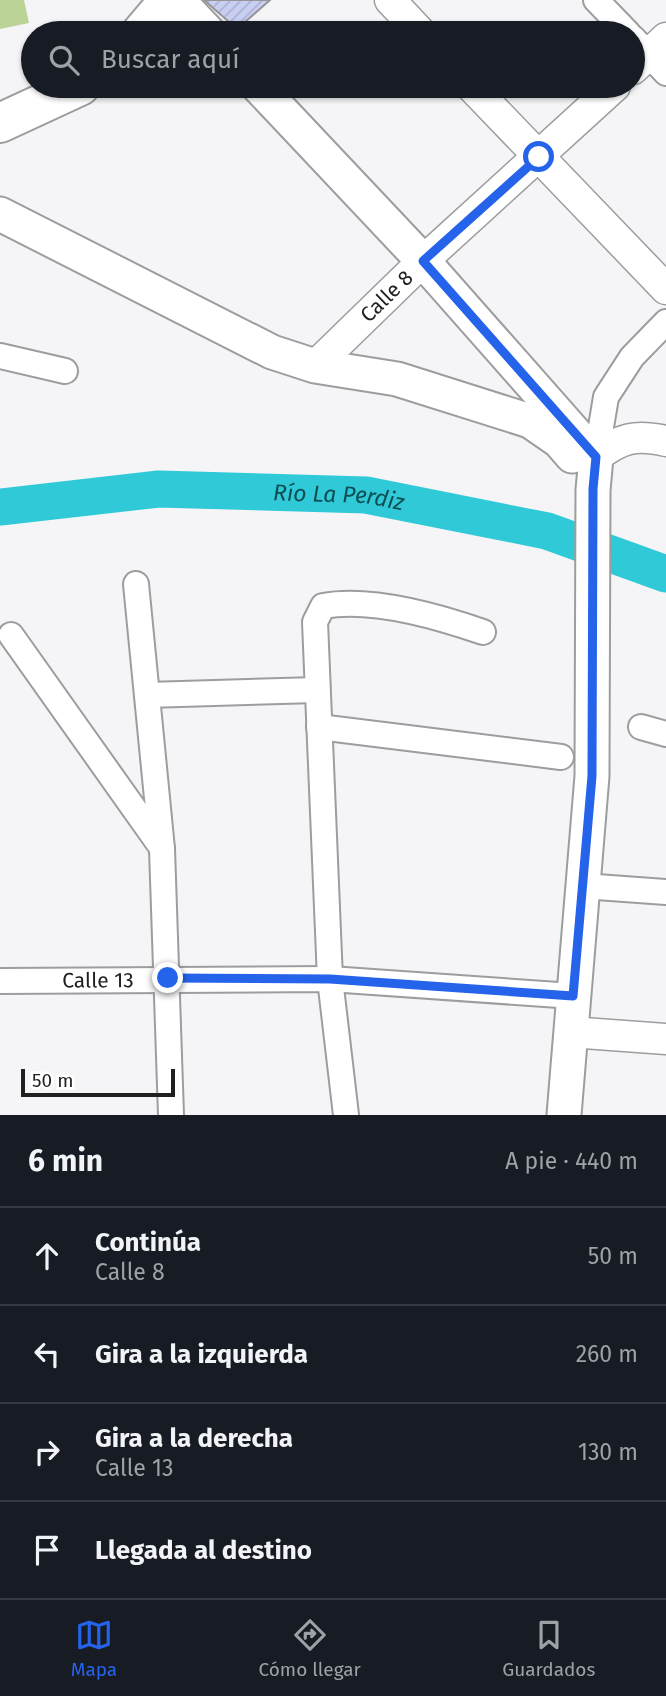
<!DOCTYPE html>
<html lang="es">
<meta charset="utf-8">
<style>
:root{--surface:#171b24;--page:#20242c;--text:#f1f3f6;--muted:#9ea1a6;--line:#363941;--accent:#2563eb}
body{margin:0;font-family:"Fira Sans",sans-serif;background:var(--page);color:var(--text)}
.scale{position:absolute;left:21px;bottom:18px;width:154px;box-sizing:border-box;padding-left:7px;border:4px solid #202021;border-top:0;font-size:19px;line-height:24px;white-space:nowrap;color:#202021;-webkit-text-stroke:5px #fff;paint-order:stroke}
.stop{position:absolute;width:21px;height:21px;margin:-16px;border:5px solid #2563eb;border-radius:50%;background:#fff}
.stop.end{background:#2563eb;border-color:#fff;box-shadow:0 2px 7px #0008}
.list{margin:0;padding:0;list-style:none}
h2{display:flex;justify-content:space-between;align-items:center;height:91px;margin:0;padding:0 28px;font-size:30px}
h2 small{font-size:23px;font-weight:400;color:var(--muted)}
.list li{display:grid;grid-template-columns:46px 1fr auto;gap:21px;align-items:center;box-sizing:border-box;height:98px;padding:0 28px;border-top:2px solid var(--line)}
.list b{display:block;font-size:26px;white-space:nowrap}
.list p{margin:0;font-size:23px;white-space:nowrap;color:var(--muted)}
.list em{font-size:23px;font-style:normal;color:var(--muted)}
.icon{flex:none;width:38px;height:38px;fill:none;stroke:currentColor;stroke-width:2;stroke-linecap:round;stroke-linejoin:round}
.map{position:relative;flex:none;width:666px;height:1115px;overflow:hidden}
.search{position:absolute;background:var(--surface);box-shadow:0 2px 5px #0004;left:21px;right:21px;top:21px;height:77px;display:flex;align-items:center;gap:18px;box-sizing:border-box;padding:0 24px;border-radius:38px;color:var(--muted);font-size:26px}
.sheet{height:483px;background:var(--surface)}
nav{display:flex;justify-content:space-around;align-items:center;box-sizing:border-box;height:98px;border-top:2px solid var(--line);background:var(--surface);font-size:19px;color:var(--muted)}
nav a{display:grid;justify-items:center;gap:4px}
nav .on{color:var(--accent)}
.map>svg:first-child{display:block}
</style>
<div class="map">
<svg width="666" height="1115" viewBox="0 0 666 1115">
<defs>
<pattern id="building-hatch" width="6" height="6" patternUnits="userSpaceOnUse" patternTransform="scale(1.75)"><rect width="6" height="6" fill="#c9cff2"/><path d="M-1 1l2-2M0 6l6-6M5 7l2-2" fill="none" stroke="#acb1cf"/></pattern>
</defs>
<rect width="100%" height="100%" fill="#f5f5f8"/>
<path fill="#bbd397" d="M0,0H24L29,23L0,29Z"/>
<g fill="none" stroke-linecap="round" stroke-linejoin="round">
<path stroke="#2fc9d8" stroke-width="37" id="s1" d="M0,507L159,489L366,495L547,531L666,574"/>
</g>
<path fill="url(#building-hatch)" stroke="#959598" stroke-width="2" d="M204,0H270L237,29Z"/>
<g fill="none" stroke-linecap="round" stroke-linejoin="round">
<defs>
<g id="minor">
<path d="M596,0L628,33"/>
<path d="M633,38L666,73"/>
<path d="M0,356L65,371"/>
<path d="M596,457L606,397L632,357L666,322"/>
<path d="M136,584L162,849L171,1115"/>
<path d="M11,635L162,848"/>
<path d="M147,695L317,690"/>
<path d="M319,727L561,757"/>
<path d="M641,727L666,734"/>
<path d="M583,886L666,892"/>
<path id="s2" d="M0,981L330,979L573,996"/>
<path d="M346,1115L330,979L315,622L323,606C371,597 437,616 483,632"/>
</g>
<g id="tertiary">
<path d="M390,0L421,33"/>
<path d="M633,69L666,38"/>
<path d="M471,86L666,289"/>
<path id="s3" d="M315,366L423,261L615,86"/>
<path d="M596,457C621,438 635,434 666,441"/>
<path d="M570,1032L666,1039"/>
</g>
<g id="secondary">
<path d="M178,0L209,33"/>
<path d="M258,86L423,261L596,457L593,490L592,776L564,1115"/>
<path d="M0,214L272,352L315,366L397,379L530,421L559,441L572,456"/>
</g>
<g id="primary">
<path d="M141,33L169,0"/>
<path d="M0,123L80,86"/>
</g>
</defs>
<use href="#minor" stroke="#9c9d9f" stroke-width="28"/>
<use href="#tertiary" stroke="#9c9d9f" stroke-width="33"/>
<use href="#secondary" stroke="#9c9d9f" stroke-width="37"/>
<use href="#primary" stroke="#9c9d9f" stroke-width="42"/>
<use href="#minor" stroke="#fff" stroke-width="24"/>
<use href="#tertiary" stroke="#fff" stroke-width="30"/>
<use href="#secondary" stroke="#fff" stroke-width="33"/>
<use href="#primary" stroke="#fff" stroke-width="38"/>
</g>
<g fill="none" stroke-linecap="round" stroke-linejoin="round">
<path stroke="#2563eb" stroke-width="9" d="M168,978L330,979L573,996L592,776L593,489L596,457L423,261L539,157"/>
</g>
<g text-anchor="middle" dominant-baseline="central" stroke-width="5" stroke-linejoin="round" paint-order="stroke">
<g font-size="21" fill="#202021" stroke="#fff">
<text stroke="none"><textPath href="#s3" startOffset="100">Calle 8</textPath></text>
<text stroke="none"><textPath href="#s2" startOffset="98">Calle 13</textPath></text>
</g>
<g font-size="23" font-style="italic" fill="#0d4d53" stroke="#fff">
<text stroke="none"><textPath href="#s1" startOffset="340">Río La Perdiz</textPath></text>
</g>
</g>
</svg>
<div class="scale">50 m</div>
<div class="stop" style="left:539px;top:157px"></div>
<div class="stop end" style="left:168px;top:978px"></div>
<div class="search"><svg class="icon" aria-label="search" viewBox="0 0 24 24"><circle cx="10" cy="10" r="6"/><path d="M15 15l6 6"/></svg>Buscar aquí</div>
</div>
<section class="sheet">
<h2>6 min<small>A pie · 440 m</small></h2>
<ul class="list">
<li><svg class="icon" aria-label="ahead" viewBox="0 0 24 24"><path d="M12 20V5M6 11l6-6 6 6"/></svg><div><b>Continúa</b><p>Calle 8</p></div><em>50 m</em></li>
<li><svg class="icon" aria-label="left" viewBox="0 0 24 24"><path d="M17 20v-9H6M10 6l-5 5 5 5"/></svg><div><b>Gira a la izquierda</b></div><em>260 m</em></li>
<li><svg class="icon" aria-label="right" viewBox="0 0 24 24"><path d="M7 20v-9h11M14 6l5 5-5 5"/></svg><div><b>Gira a la derecha</b><p>Calle 13</p></div><em>130 m</em></li>
<li><svg class="icon" aria-label="arrive" viewBox="0 0 24 24"><path d="M6 21V4h12l-3 4 3 4H6"/></svg><div><b>Llegada al destino</b></div></li>
</ul>
</section>
<nav>
<a class="on"><svg class="icon" aria-label="map" viewBox="0 0 24 24"><path d="M3 6l6-2 6 2 6-2v14l-6 2-6-2-6 2zM9 4v14M15 6v14"/></svg>Mapa</a>
<a><svg class="icon" aria-label="directions" viewBox="0 0 24 24"><path d="M12 3l9 9-9 9-9-9zM9 14v-3h6M13 9l2 2-2 2"/></svg>Cómo llegar</a>
<a><svg class="icon" aria-label="saved" viewBox="0 0 24 24"><path d="M7 4h10v16l-5-4-5 4z"/></svg>Guardados</a>
</nav>
